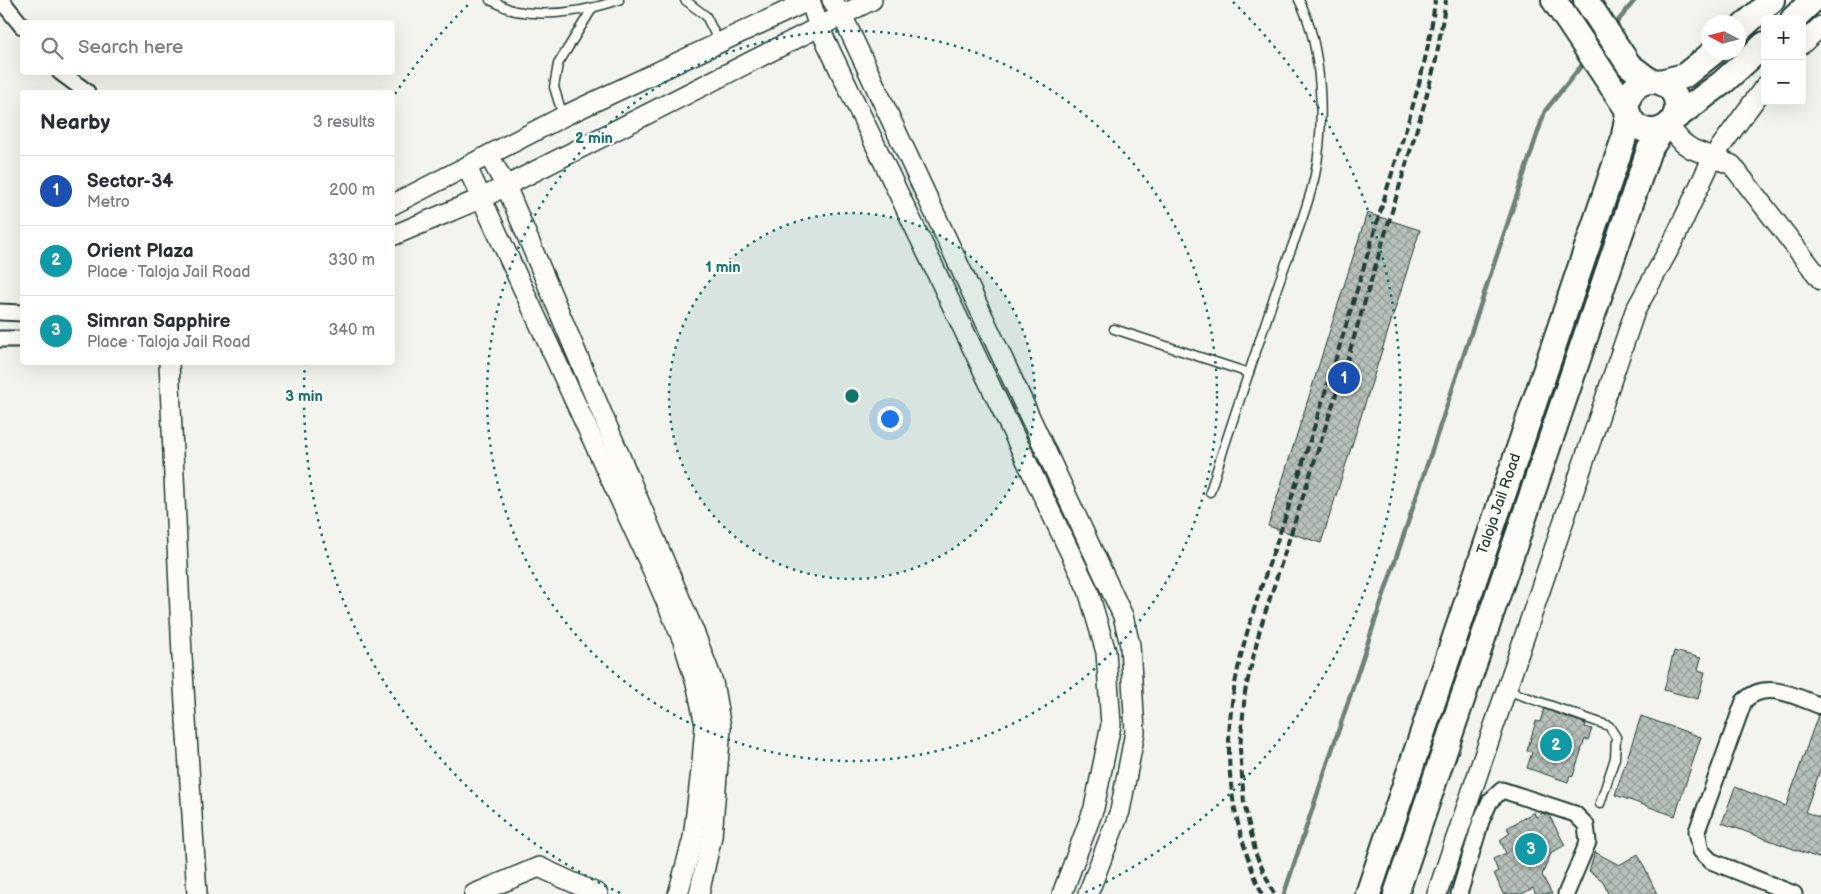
<!DOCTYPE html>
<meta charset="utf-8">
<style>
:root{--surface:#fff;--page:#f2f2f3;--text:#2b2b33;--muted:#7c7c81;--line:#e1e1e2;--accent:#2563eb}
body{margin:0;font-family:"Balsamiq Sans",sans-serif;background:var(--page);color:var(--text)}
.controls{position:absolute;right:15px;top:15px;display:grid;overflow:hidden;border-radius:5px;box-shadow:0 5px 20px #0002}
.controls button{width:45px;height:45px;display:grid;place-items:center;padding:0;border:0;border-bottom:1px solid var(--line);background:var(--surface);color:var(--text);font:25px sans-serif}
.compass{position:absolute;left:1701px;top:15px;width:45px;height:45px;border-radius:50%;background:var(--surface);box-shadow:0 5px 20px #0002;rotate:276deg}
.you{position:absolute;left:889px;top:418px;width:18px;height:18px;margin:-12px;border:4px solid #fff;border-radius:50%;background:#1a73e8;box-shadow:0 0 0 8px #1a73e833}
.badge{display:grid;place-items:center;width:32px;height:32px;border-radius:50%;background:var(--accent);color:#fff;font-size:16px;font-weight:700}
.pin{position:absolute;translate:-50% -50%;border:2px solid #fff;box-shadow:0 1px 5px #0006}
.list{margin:0;padding:0;list-style:none}
h2{display:flex;justify-content:space-between;align-items:center;height:65px;margin:0;padding:0 20px;font-size:21px}
h2 small{font-size:16px;font-weight:400;color:var(--muted)}
.list li{display:grid;grid-template-columns:32px 1fr auto;gap:15px;align-items:center;box-sizing:border-box;height:70px;padding:0 20px;border-top:1px solid var(--line)}
.list b{display:block;font-size:19px;white-space:nowrap}
.list p{margin:0;font-size:16px;white-space:nowrap;color:var(--muted)}
.list em{font-size:16px;font-style:normal;color:var(--muted)}
.icon{flex:none;width:28px;height:28px;fill:none;stroke:currentColor;stroke-width:2;stroke-linecap:round;stroke-linejoin:round}
.map{position:relative;flex:none;width:1821px;height:894px;overflow:hidden}
.search{position:absolute;background:var(--surface);box-shadow:0 5px 20px #0002;left:20px;top:20px;width:375px;height:55px;display:flex;align-items:center;gap:12px;box-sizing:border-box;padding:0 18px;border-radius:5px;color:var(--muted);font-size:19px}
.panel{position:absolute;background:var(--surface);box-shadow:0 5px 20px #0002;left:20px;top:90px;width:375px;height:275px;border-radius:5px}
.map>svg:first-child{display:block}
</style>
<div class="map">
<svg width="1821" height="894" viewBox="0 0 1821 894">
<defs>
<pattern id="building-cross-hatch" width="8" height="8" patternUnits="userSpaceOnUse" patternTransform="scale(1.25)"><rect width="8" height="8" fill="#b9c1bb"/><path d="M0 0l8 8M0 8l8-8" fill="none" stroke="#969e99"/></pattern>
</defs>
<rect width="100%" height="100%" fill="#f4f4ef"/>
<filter id="ink" filterUnits="userSpaceOnUse"><feTurbulence type="fractalNoise" baseFrequency=".02" numOctaves="2"/><feDisplacementMap in="SourceGraphic" scale="10" xChannelSelector="R" yChannelSelector="G"/><feConvolveMatrix kernelMatrix="1 2 1 2 8 2 1 2 1" color-interpolation-filters="sRGB"/></filter>
<g filter="url(#ink)">
<g fill="none" stroke-linecap="round" stroke-linejoin="round">
<g stroke="#6e8179" stroke-width="4.5">
<path d="M1613,27L1635,0"/>
<path d="M1284,894L1545,111L1586,60"/>
</g>
</g>
<g fill="url(#building-cross-hatch)" stroke="#1f3d34">
<path d="M1367,213L1420,230L1321,543L1268,526Z"/>
<path d="M1674,651L1701,658L1698,670L1705,672L1698,699L1664,690Z"/>
<path d="M1544,709L1586,724L1585,727L1592,729L1588,740L1585,739L1573,776L1570,775L1568,782L1527,768L1532,752L1527,751L1536,721L1540,722Z"/>
<path d="M1818,715H1821V768L1805,812L1821,818V859L1722,823L1735,787L1786,806Z"/>
<path d="M1641,716L1701,737L1675,816L1615,795Z"/>
<path d="M1534,812L1536,817L1542,813L1549,815L1565,845L1551,853L1542,875L1552,894H1536L1533,888L1522,894H1503L1494,873L1498,871L1493,859L1506,853L1500,840L1510,833L1507,828Z"/>
<path d="M1595,852L1619,865L1638,854L1657,894H1608L1603,881L1589,871Z"/>
</g>
<g fill="none" stroke-linecap="round" stroke-linejoin="round">
<defs>
<g id="service">
<path d="M490,0C498,3 507,9 515,11C549,17 587,11 619,0"/>
<path d="M685,0L706,16L719,42"/>
<path d="M563,116L554,87L558,64L592,9"/>
<path d="M1114,329L1249,373"/>
<path d="M1210,492C1230,426 1253,362 1274,297C1287,256 1306,217 1315,175C1325,124 1323,46 1299,0"/>
<path d="M1506,690L1609,726L1616,737L1615,758L1600,804"/>
</g>
<g id="minor">
<path d="M1,0L22,26"/>
<path d="M60,72L87,92"/>
<path d="M0,312L22,313"/>
<path d="M0,339H22"/>
<path d="M1459,894L1481,821L1490,801L1502,790L1575,814L1586,825L1588,842L1566,894"/>
<path d="M1794,894L1711,861L1701,851L1697,831L1744,701C1766,679 1796,697 1821,706"/>
</g>
<g id="tertiary">
<path d="M810,0L819,27L1088,590L1106,652L1111,725L1094,808L1062,894"/>
<path d="M832,0L842,15L1123,616L1130,645L1135,732L1120,811L1088,894"/>
<path d="M1802,44L1821,26"/>
<path d="M1668,126L1683,143L1692,149L1732,165L1821,280"/>
<path d="M489,156L506,186L695,634L713,682L721,728L712,836L699,894"/>
<path d="M467,167L652,569L683,641L697,687L705,725L702,762L693,838L678,894"/>
<path d="M392,205L564,116L810,0"/>
<path d="M392,236L482,198L872,0"/>
<path d="M169,362L182,656L197,894"/>
<path d="M474,894L539,867L598,894"/>
<path d="M1437,894L1635,311L1673,242L1713,157L1765,86"/>
</g>
<g id="primary">
<path d="M1554,0L1627,109"/>
<path d="M1586,0L1629,65L1650,81"/>
<path d="M1793,19L1813,0"/>
<path d="M1738,31L1772,0"/>
<circle cx="1652" cy="106" r="25"/>
<path d="M1660,82L1684,76L1714,52"/>
<path d="M1675,118L1723,82L1765,44"/>
<path d="M1368,894L1623,141L1628,113"/>
<path d="M1396,894L1649,150L1664,128"/>
</g>
</defs>
<use href="#service" stroke="#1f3d34" stroke-width="11"/>
<use href="#minor" stroke="#1f3d34" stroke-width="19"/>
<use href="#tertiary" stroke="#1f3d34" stroke-width="22"/>
<use href="#primary" stroke="#1f3d34" stroke-width="28"/>
<use href="#service" stroke="#fdfcf7" stroke-width="8"/>
<use href="#minor" stroke="#fdfcf7" stroke-width="15"/>
<use href="#tertiary" stroke="#fdfcf7" stroke-width="19"/>
<use href="#primary" stroke="#fdfcf7" stroke-width="24"/>
<g stroke="#1f3d34" stroke-width="4" stroke-dasharray="8 4" stroke-linecap="butt">
<path d="M1262,894C1242,848 1229,800 1229,750C1228,669 1261,590 1286,515C1320,410 1353,305 1384,199C1404,133 1428,68 1435,0"/>
<path d="M1274,894L1256,855L1244,803L1240,749L1245,692L1260,629L1345,367L1424,105L1436,60L1446,0"/>
</g>
</g>
</g>
<circle cx="852" cy="396" r="183" fill="#0f766e" fill-opacity=".12"/>
<g fill="none" stroke="#0f766e" stroke-width="2.5" stroke-dasharray="2.5 5">
<circle cx="852" cy="396" r="183"/>
<circle cx="852" cy="396" r="365"/>
<path d="M620 893A548 548 0 0 1 305 363M395 94A548 548 0 0 1 471 2M1233 2A548 548 0 0 1 1084 893"/>
</g>
<g text-anchor="middle" dominant-baseline="central" stroke-width="4.5" stroke-linejoin="round" paint-order="stroke">
<g font-size="15" fill="#1f3d34" stroke="#fdfcf7">
<text transform="translate(1499 504) rotate(-71)">Taloja Jail Road</text>
</g>
</g>
<circle cx="852" cy="396" r="8" fill="#0f766e" stroke="#fdfcf7" stroke-width="2.5"/>
<g font-size="15" text-anchor="middle" font-weight="bold" fill="#0f766e" stroke="#fdfcf7" stroke-width="4.5" stroke-linejoin="round" paint-order="stroke">
<text x="594" y="143">2 min</text>
<text x="723" y="272">1 min</text>
<text x="304" y="401">3 min</text>
</g>
</svg>
<div class="controls">
<button>+</button>
<button>−</button>
</div>
<svg class="compass" viewBox="-18 -18 36 36"><path d="M0-13l5 13h-10z" fill="#e53935"/><path d="M0 13l5-13h-10z" fill="#7c7c81"/></svg>
<div class="you"></div>
<div class="pin badge" style="left:1344px;top:378px;background:#1a4fb4">1</div>
<div class="pin badge" style="left:1556px;top:745px;background:#0f9aa8">2</div>
<div class="pin badge" style="left:1531px;top:849px;background:#0f9aa8">3</div>
<div class="search"><svg class="icon" aria-label="search" viewBox="0 0 24 24"><circle cx="10" cy="10" r="6"/><path d="M15 15l6 6"/></svg>Search here</div>
<section class="panel">
<h2>Nearby<small>3 results</small></h2>
<ul class="list">
<li><span class="badge" style="background:#1a4fb4">1</span><div><b>Sector-34</b><p>Metro</p></div><em>200 m</em></li>
<li><span class="badge" style="background:#0f9aa8">2</span><div><b>Orient Plaza</b><p>Place · Taloja Jail Road</p></div><em>330 m</em></li>
<li><span class="badge" style="background:#0f9aa8">3</span><div><b>Simran Sapphire</b><p>Place · Taloja Jail Road</p></div><em>340 m</em></li>
</ul>
</section>
</div>
